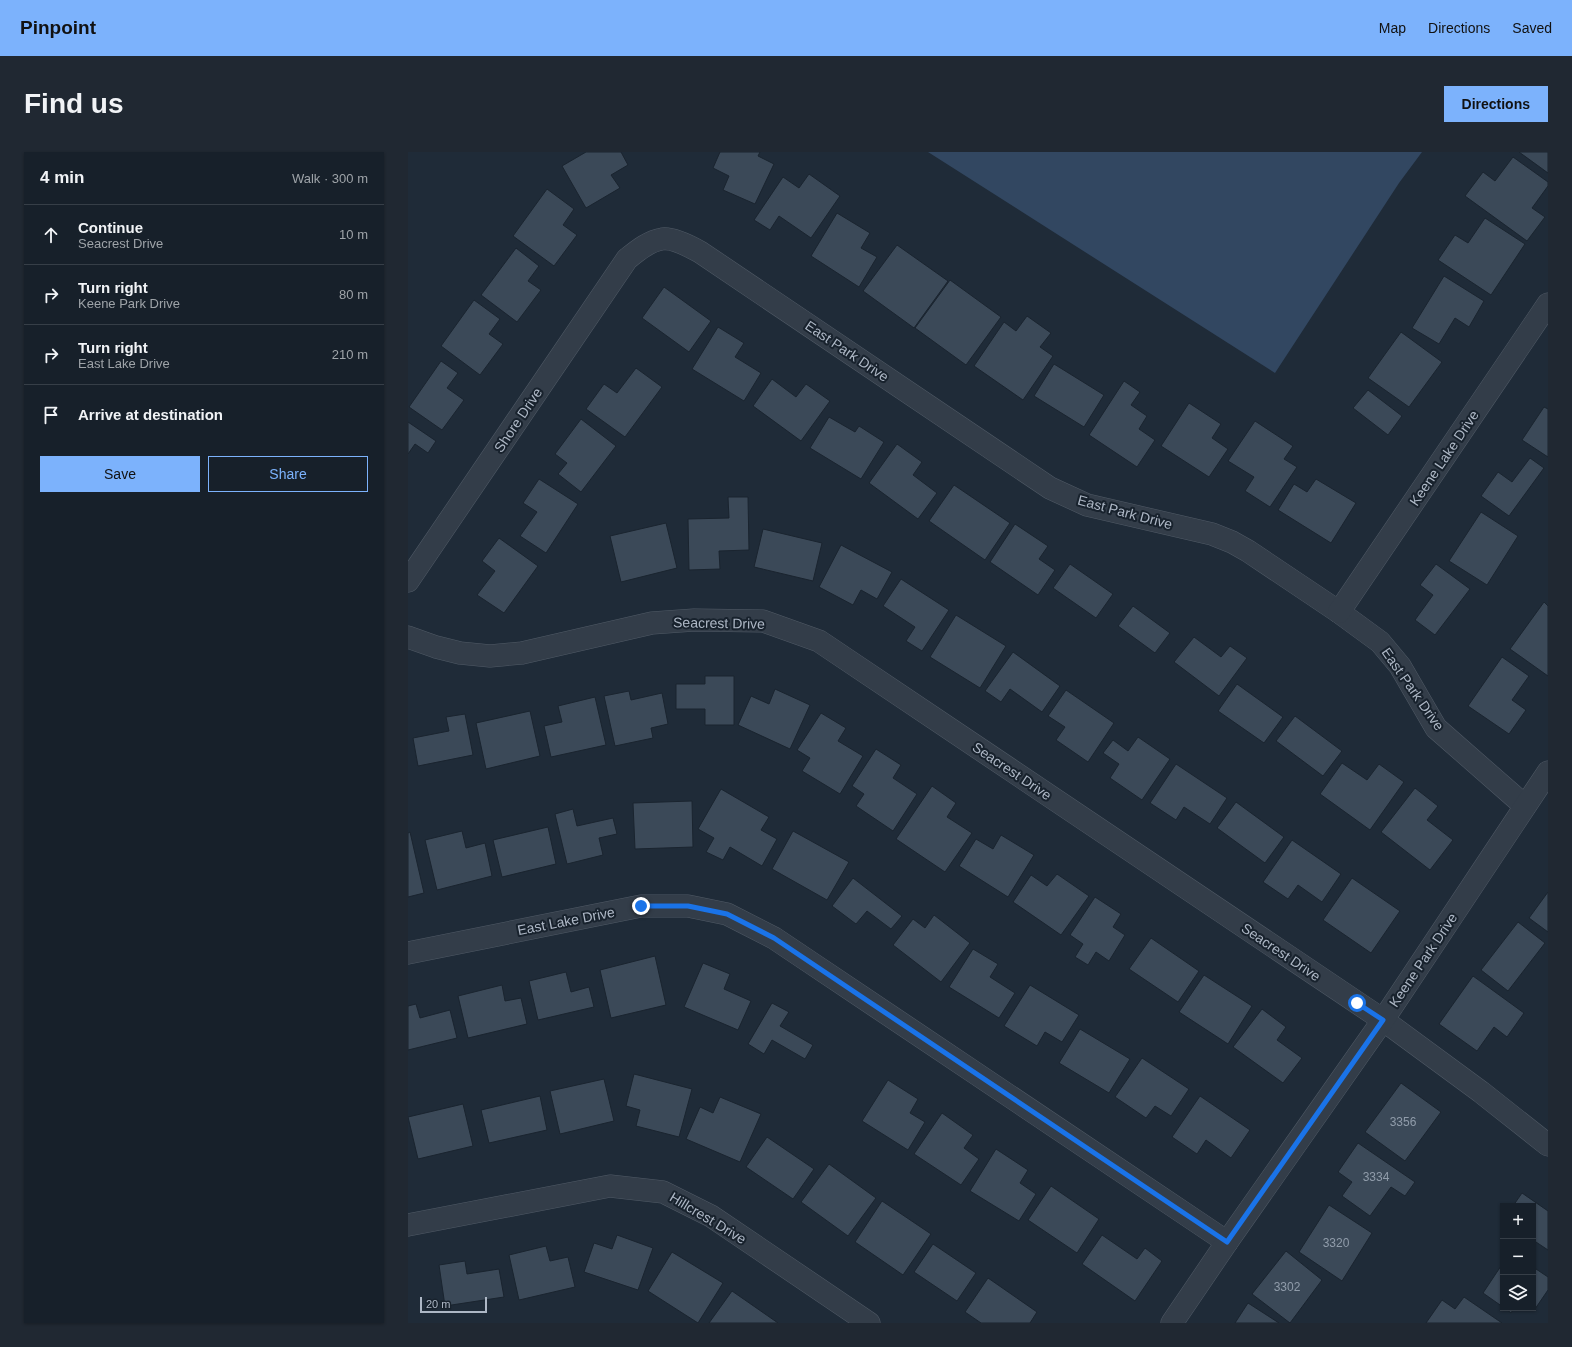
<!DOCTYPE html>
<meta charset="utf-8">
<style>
:root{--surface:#17202a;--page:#202832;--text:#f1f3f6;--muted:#9ea3a8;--line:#363e47;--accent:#7cb2fc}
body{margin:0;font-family:Arial,sans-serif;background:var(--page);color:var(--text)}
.controls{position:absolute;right:12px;bottom:12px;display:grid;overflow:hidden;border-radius:0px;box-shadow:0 1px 3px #0004}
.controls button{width:36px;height:36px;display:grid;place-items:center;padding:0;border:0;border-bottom:1px solid var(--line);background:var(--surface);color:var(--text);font:20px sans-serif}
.scale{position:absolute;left:12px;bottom:10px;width:67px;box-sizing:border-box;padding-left:4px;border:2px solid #adb7c5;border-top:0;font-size:11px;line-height:14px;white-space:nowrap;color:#adb7c5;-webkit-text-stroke:3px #18222d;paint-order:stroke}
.stop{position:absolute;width:12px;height:12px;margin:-9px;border:3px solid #1a73e8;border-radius:50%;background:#fff}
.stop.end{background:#1a73e8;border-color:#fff;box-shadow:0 1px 4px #0008}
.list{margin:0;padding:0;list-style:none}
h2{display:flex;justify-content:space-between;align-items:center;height:52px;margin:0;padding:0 16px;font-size:17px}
h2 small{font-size:13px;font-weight:400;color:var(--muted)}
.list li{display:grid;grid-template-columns:26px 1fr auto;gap:12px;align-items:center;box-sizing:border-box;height:60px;padding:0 16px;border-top:1px solid var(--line)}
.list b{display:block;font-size:15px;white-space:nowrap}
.list p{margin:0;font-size:13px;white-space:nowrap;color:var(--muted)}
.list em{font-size:13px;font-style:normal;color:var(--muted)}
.actions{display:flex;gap:8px;padding:12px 16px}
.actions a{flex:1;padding:9px 0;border:1px solid var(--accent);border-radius:0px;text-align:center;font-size:14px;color:var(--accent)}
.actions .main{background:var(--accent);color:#111}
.icon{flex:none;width:22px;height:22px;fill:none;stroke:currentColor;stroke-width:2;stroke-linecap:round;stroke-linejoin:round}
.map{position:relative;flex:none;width:1140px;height:1171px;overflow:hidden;border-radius:0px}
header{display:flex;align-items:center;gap:24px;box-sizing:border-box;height:56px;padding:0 20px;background:var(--accent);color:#111}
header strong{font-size:19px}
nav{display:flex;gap:22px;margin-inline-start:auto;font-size:14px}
.intro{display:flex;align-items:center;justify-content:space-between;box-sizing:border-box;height:96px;padding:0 24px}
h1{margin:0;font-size:28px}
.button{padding:10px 18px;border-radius:0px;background:var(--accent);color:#111;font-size:14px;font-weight:700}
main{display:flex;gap:24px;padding:0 24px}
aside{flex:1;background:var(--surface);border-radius:0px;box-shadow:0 1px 3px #0004}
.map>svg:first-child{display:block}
</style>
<header>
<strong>Pinpoint</strong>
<nav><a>Map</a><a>Directions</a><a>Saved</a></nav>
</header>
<div class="intro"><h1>Find us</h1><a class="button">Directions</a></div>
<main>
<aside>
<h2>4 min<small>Walk · 300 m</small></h2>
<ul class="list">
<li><svg class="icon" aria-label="ahead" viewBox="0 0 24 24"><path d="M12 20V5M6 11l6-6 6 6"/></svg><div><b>Continue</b><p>Seacrest Drive</p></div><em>10 m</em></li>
<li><svg class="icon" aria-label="right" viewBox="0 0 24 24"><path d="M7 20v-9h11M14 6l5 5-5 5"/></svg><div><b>Turn right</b><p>Keene Park Drive</p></div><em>80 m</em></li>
<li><svg class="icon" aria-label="right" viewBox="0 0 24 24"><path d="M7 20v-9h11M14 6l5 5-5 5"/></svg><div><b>Turn right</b><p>East Lake Drive</p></div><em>210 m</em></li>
<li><svg class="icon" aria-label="arrive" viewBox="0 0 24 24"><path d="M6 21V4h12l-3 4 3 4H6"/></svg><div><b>Arrive at destination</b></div></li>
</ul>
<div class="actions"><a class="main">Save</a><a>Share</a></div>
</aside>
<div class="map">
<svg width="1140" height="1171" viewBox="0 0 1140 1171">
<rect width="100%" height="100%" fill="#1f2b38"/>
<path fill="#324761" d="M520,0H1014L991,31L867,221Z"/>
<g fill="#3b4958" stroke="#1a242f">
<path d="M178,0H213L220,13L203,23L212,36L178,56L154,14Z"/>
<path d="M312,0H352L350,4L366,12L347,52L315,38L321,24L305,16Z"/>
<path d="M1111,0H1140V21Z"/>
<path d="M1105,5L1140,30V34L1124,56L1137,65L1119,89L1057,44L1075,20L1087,29Z"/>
<path d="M401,22L432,44L403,86L371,64L362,78L346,68L375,25L391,36Z"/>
<path d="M139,37L166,57L155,73L169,83L146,114L105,84Z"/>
<path d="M429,61L462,81L453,96L469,105L451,135L403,104Z"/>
<path d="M1077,66L1117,92L1083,143L1030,108L1047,83L1060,91Z"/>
<path d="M489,93L540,129L506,176L455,139Z"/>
<path d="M108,96L131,114L120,129L133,138L109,170L73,143Z"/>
<path d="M1036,124L1076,149L1061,175L1047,166L1031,192L1004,176Z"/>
<path d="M542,128L593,165L558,213L507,176Z"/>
<path d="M256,135L303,169L281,200L234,166Z"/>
<path d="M66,148L92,167L81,182L95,192L72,223L33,194Z"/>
<path d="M619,164L643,181L632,195L645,204L615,248L566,214L596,170L608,179Z"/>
<path d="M310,175L336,191L327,205L353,221L336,249L284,217Z"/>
<path d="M993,180L1034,210L1001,255L960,226Z"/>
<path d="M33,209L50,221L39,236L56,248L34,278L1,255Z"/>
<path d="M646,212L696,243L676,275L626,244Z"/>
<path d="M228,216L254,235L217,285L178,257L196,232L209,241Z"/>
<path d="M364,227L388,245L398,232L422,249L393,289L345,254Z"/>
<path d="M716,229L732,240L723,253L739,264L731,277L747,288L729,315L681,283Z"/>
<path d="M960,238L994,264L980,283L945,256Z"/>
<path d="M781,251L813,272L804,286L820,297L801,325L753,294Z"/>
<path d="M1136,255L1140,257V305L1114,288Z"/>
<path d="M421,265L447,280L451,274L476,290L453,327L402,296Z"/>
<path d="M173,267L208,294L173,340L150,322L159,311L147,302Z"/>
<path d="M847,269L885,294L876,307L889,315L862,355L837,339L846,325L820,309Z"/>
<path d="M0,270L28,289L20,301L7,292L0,302Z"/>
<path d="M489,292L514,310L505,323L529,341L510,367L461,331Z"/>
<path d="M1122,306L1136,316L1101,364L1073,344L1090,320L1104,330Z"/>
<path d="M131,327L170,352L138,401L112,384L129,360L115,351Z"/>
<path d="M908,327L948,351L923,391L870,358L886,332L899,340Z"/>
<path d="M546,333L602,371L577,408L521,369Z"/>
<path d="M320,345H340L341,398L311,399L312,417L281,418L280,367L321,366Z"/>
<path d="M1073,360L1110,384L1079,433L1041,409Z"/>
<path d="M258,371L269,416L213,430L202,384Z"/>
<path d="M607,372L640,394L631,407L647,418L630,443L582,410Z"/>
<path d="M355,377L414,391L405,429L346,415Z"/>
<path d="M91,386L130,414L96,461L69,443L87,419L74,409Z"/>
<path d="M433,393L484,420L469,447L453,438L445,453L411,435Z"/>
<path d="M662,412L705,442L688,466L645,436Z"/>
<path d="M1028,412L1062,437L1027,483L1007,468L1025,443L1012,433Z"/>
<path d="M493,427L541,458L514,499L498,489L507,475L475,454Z"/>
<path d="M1136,450L1140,454V524L1102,497Z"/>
<path d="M725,454L762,481L747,501L710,474Z"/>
<path d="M548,463L598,494L572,536L522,505Z"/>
<path d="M786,485L813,505L822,494L839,506L811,544L766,510Z"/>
<path d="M605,500L652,534L634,560L602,537L593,550L577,539Z"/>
<path d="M1094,505L1121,524L1104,548L1118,558L1101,582L1060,554Z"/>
<path d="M297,524H326V573H297V557H268V532H297Z"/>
<path d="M829,532L875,565L856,591L810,559Z"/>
<path d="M367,537L402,553L382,597L330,573L343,544L361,552Z"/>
<path d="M658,538L706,571L680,610L648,588L657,575L640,564Z"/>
<path d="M221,539L223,548L254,541L260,572L243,576L245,586L207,594L196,544Z"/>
<path d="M187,545L198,593L143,605L136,574L154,570L150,554Z"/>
<path d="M122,559L132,604L78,617L68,571Z"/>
<path d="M413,561L438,576L430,589L455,604L432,642L394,619L402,606L389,598Z"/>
<path d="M57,562L65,603L10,614L5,586L41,579L38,565Z"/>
<path d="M887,564L934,599L915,624L868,589Z"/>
<path d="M730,585L762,607L734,648L702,626L711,612L695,601L705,588L720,599Z"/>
<path d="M468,597L493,613L485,626L509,642L485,679L448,654L456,642L444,634Z"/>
<path d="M934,611L959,628L971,612L996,630L962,678L912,642Z"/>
<path d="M768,612L819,646L802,672L776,655L768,668L742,651Z"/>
<path d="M524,634L548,651L539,665L564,681L537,720L488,687Z"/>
<path d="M1007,636L1030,654L1019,668L1045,688L1022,718L973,680Z"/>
<path d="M313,637L361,665L353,678L369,687L354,714L322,695L315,708L298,700L306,686L290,677Z"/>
<path d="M284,649L285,695L227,697L225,651Z"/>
<path d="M828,650L876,685L857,711L809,676Z"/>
<path d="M165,657L169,674L205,666L209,682L191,686L195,703L159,712L147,662Z"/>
<path d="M140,675L148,712L94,725L85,688Z"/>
<path d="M54,679L58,696L77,691L84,724L29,738L17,688Z"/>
<path d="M385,679L441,710L419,748L364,717Z"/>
<path d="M2,680L16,741L0,745V681Z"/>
<path d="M593,683L626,703L600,745L551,714L568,687L585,697Z"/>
<path d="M884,688L933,722L914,750L890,733L880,747L855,730Z"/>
<path d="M649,722L681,744L653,783L605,750L623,723L639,734Z"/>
<path d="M445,726L494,764L483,777L459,759L448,772L424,754Z"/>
<path d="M944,726L992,759L963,801L915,768Z"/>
<path d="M1140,740V780L1121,766Z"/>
<path d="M687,745L713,762L705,775L717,783L701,809L688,800L680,813L667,805L675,792L662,783Z"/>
<path d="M526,763L562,791L533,830L485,793L505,767L517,776Z"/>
<path d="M1110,770L1137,791L1100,839L1073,818Z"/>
<path d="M743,786L791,819L770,850L721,817Z"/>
<path d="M565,797L590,812L582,825L607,841L591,866L541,835Z"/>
<path d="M247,804L258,853L203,866L192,818Z"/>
<path d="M295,811L322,822L316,837L343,849L330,878L276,855Z"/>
<path d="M158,820L163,840L181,835L186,855L130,868L121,829Z"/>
<path d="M796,823L844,854L820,892L771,860Z"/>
<path d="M1065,824L1116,861L1099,885L1086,875L1069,899L1031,872Z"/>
<path d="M94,833L97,849L113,846L119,872L60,886L50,844Z"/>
<path d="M622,833L671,863L654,890L637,880L629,894L596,874Z"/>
<path d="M364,851L381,860L372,874L405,893L397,907L364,888L356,902L340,892Z"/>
<path d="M8,852L12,866L42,858L49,886L0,898V854Z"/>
<path d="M854,857L878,875L869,888L894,906L875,931L825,895Z"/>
<path d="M672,877L722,907L701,941L651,911Z"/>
<path d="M734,906L781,937L763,964L747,954L738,966L707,945Z"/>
<path d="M226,922L284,937L271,985L228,974L232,958L218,954Z"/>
<path d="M196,927L206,969L152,982L142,939Z"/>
<path d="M480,928L510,947L502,961L517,970L500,998L454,969Z"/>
<path d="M993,931L1033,960L997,1009L957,980Z"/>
<path d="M132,944L139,978L81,991L73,958Z"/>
<path d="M792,944L842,978L823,1006L798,988L789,1002L764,985Z"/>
<path d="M312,945L353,962L332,1010L278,987L292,955L305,961Z"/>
<path d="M55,952L65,994L10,1007L0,965Z"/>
<path d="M534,961L565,983L556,996L571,1007L553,1033L506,1002Z"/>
<path d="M359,985L406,1017L385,1047L338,1015Z"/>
<path d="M950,991L1007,1030L997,1044L983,1035L962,1064L934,1044L944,1030L930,1020Z"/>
<path d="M588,997L620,1018L612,1031L628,1042L611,1069L562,1039Z"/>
<path d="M421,1012L468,1046L440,1084L393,1050Z"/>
<path d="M643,1034L691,1067L669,1101L620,1068Z"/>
<path d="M1114,1041L1140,1059V1098L1125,1088V1054H1105Z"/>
<path d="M474,1049L523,1082L495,1123L447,1090Z"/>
<path d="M921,1053L964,1081L934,1129L891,1100Z"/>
<path d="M209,1083L245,1096L230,1138L176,1120L186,1091L204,1097Z"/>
<path d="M694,1083L729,1107L737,1096L754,1109L727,1149L674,1112Z"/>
<path d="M525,1092L568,1121L549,1149L506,1120Z"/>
<path d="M138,1094L142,1109L160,1105L167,1135L111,1148L101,1103Z"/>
<path d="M878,1099L914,1128L882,1171L844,1142Z"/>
<path d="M264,1100L315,1131L290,1171L240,1139Z"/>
<path d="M57,1109L59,1122L91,1117L96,1145L37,1154L31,1113Z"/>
<path d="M1095,1111V1155L1075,1141Z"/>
<path d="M1125,1115L1140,1125V1138L1127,1157L1125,1156Z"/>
<path d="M580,1126L629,1160L622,1171H573L557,1160Z"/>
<path d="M324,1139L370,1171H301Z"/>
<path d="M1056,1145L1094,1171H1018L1034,1148L1047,1157Z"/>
<path d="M840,1151L871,1171H827Z"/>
<path d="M1097,1156H1106L1103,1161Z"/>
</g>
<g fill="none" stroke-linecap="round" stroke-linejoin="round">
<defs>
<g id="minor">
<path d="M0,429L219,107C229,99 241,89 254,87C264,85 283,95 292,100L642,336L679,353L804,382L824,390L840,399L931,460L972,490L992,514L1028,576L1117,654"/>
<path d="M931,460L1140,152"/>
<path d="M0,485L28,495L52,501L82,504L114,501L244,471L286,468L355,469L411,489L975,868L1073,940L1140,993"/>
<path d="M0,801L233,754H280L319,762L366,786L819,1090"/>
<path d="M0,1073L202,1034L255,1040L303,1064L461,1171"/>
<path d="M764,1171L819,1090L975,868L1140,620"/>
</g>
</defs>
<use href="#minor" stroke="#505a66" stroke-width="23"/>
<use href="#minor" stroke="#333d49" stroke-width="22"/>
</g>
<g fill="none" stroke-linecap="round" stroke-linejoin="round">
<path stroke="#1a73e8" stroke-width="5" d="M233,754H280L319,762L366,786L819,1090L975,868L949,851"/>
</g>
<g text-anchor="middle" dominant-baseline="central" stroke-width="4" stroke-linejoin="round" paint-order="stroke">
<g font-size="12" fill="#909caa">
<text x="995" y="970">3356</text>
<text x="968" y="1025">3334</text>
<text x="928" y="1091">3320</text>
<text x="879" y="1135">3302</text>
</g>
<g font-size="14" fill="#adb7c5" stroke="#18222d">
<text transform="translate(439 199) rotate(34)">East Park Drive</text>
<text transform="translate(110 268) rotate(-56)">Shore Drive</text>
<text transform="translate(1036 306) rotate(-56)">Keene Lake Drive</text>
<text transform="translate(717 360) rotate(15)">East Park Drive</text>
<text transform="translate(311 471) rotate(1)">Seacrest Drive</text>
<text transform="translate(1005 537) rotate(55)">East Park Drive</text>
<text transform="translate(604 619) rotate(34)">Seacrest Drive</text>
<text transform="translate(158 769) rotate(-11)">East Lake Drive</text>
<text transform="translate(873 800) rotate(34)">Seacrest Drive</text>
<text transform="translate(1015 808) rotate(-56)">Keene Park Drive</text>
<text transform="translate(300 1066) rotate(31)">Hillcrest Drive</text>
</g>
</g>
</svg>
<div class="controls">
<button>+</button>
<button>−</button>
<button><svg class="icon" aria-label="layers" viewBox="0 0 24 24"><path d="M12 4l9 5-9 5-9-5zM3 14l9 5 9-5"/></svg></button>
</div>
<div class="scale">20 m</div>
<div class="stop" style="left:949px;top:851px"></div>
<div class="stop end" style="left:233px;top:754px"></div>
</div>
</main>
